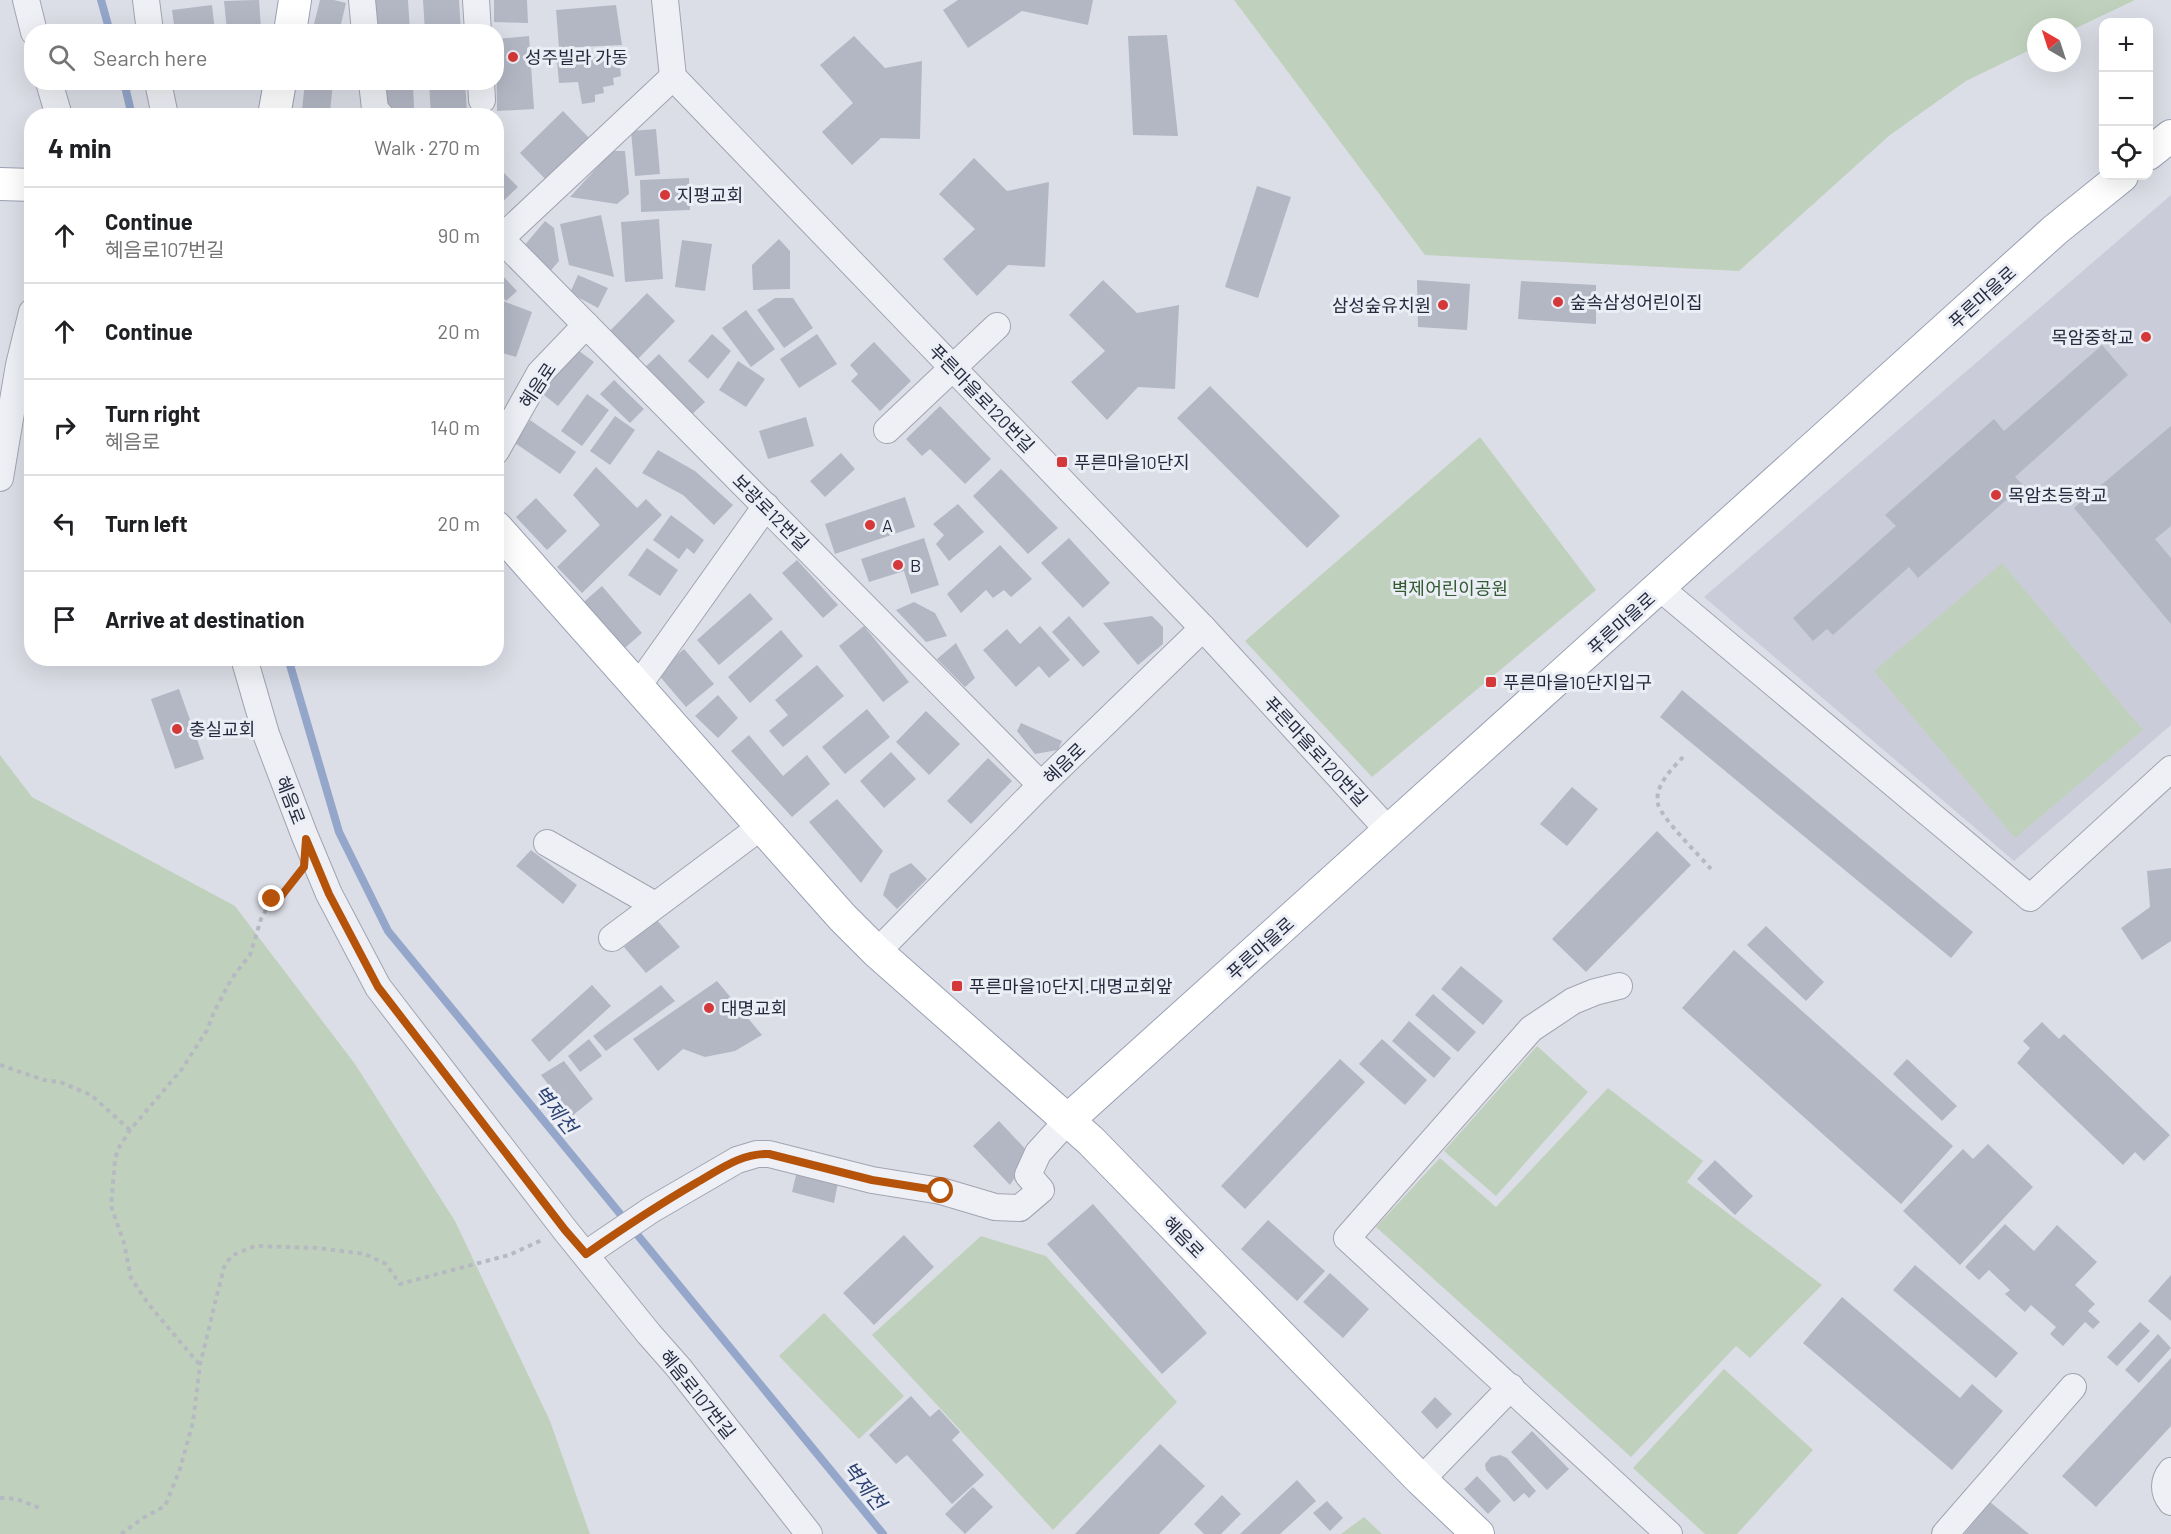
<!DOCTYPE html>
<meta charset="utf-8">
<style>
:root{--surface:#fff;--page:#f2f2f2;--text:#202124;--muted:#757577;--line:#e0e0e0}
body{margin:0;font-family:Barlow,"Noto Sans KR",sans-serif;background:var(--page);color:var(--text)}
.controls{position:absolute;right:18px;top:18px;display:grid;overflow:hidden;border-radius:12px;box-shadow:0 6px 24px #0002}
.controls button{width:54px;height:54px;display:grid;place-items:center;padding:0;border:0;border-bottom:2px solid var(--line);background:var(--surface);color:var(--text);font:30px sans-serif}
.compass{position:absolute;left:2027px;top:18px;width:54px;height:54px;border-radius:50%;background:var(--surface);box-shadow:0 6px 24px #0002;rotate:321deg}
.stop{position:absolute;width:18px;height:18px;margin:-14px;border:4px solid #b45309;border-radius:50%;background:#fff}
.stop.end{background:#b45309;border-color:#fff;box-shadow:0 2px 6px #0008}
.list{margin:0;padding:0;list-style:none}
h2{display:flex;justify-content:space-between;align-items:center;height:78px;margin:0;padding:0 24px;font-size:26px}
h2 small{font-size:20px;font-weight:400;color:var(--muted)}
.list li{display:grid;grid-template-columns:39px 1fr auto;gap:18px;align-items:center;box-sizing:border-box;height:96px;padding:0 24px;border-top:2px solid var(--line)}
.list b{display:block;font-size:22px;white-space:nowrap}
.list p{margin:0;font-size:20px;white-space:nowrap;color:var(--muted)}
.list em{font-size:20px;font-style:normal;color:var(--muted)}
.icon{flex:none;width:33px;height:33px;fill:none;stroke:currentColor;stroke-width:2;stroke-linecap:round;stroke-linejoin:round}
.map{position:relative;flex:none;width:2171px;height:1534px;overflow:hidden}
.search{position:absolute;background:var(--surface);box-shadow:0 6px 24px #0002;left:24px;top:24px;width:480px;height:66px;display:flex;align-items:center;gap:15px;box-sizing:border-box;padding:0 21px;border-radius:24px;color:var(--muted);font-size:22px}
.panel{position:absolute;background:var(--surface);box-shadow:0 6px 24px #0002;left:24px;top:108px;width:480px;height:558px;border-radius:24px}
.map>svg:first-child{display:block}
</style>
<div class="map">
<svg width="2171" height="1534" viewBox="0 0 2171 1534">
<rect width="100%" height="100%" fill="#dcdee7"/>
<path fill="#cacdd9" d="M2171,195V725L2014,861L1704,597Z"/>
<g fill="#bfd1bc">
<path d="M1234,0H2135L2072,30V27H2036V47L1966,81L1890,135L1739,271L1425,255Z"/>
<path d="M1480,437L1596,590L1372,777L1245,641Z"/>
<path d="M2002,563L2143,730L2015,838L1874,671Z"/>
<path d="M0,755L32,797L235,906L355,1064L455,1221L550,1421L590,1534H0Z"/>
<path d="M1537,1046L1588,1092L1496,1196L1444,1151Z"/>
<path d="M1608,1088L1703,1161L1687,1182L1822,1285L1750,1358L1736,1346L1631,1457L1376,1227L1440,1158L1496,1207Z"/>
<path d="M981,1236L1046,1256L1177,1402L1053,1530L872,1335Z"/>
<path d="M824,1313L904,1396L859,1439L779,1356Z"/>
<path d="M1724,1369L1813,1450L1737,1534H1705L1633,1468Z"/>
<path d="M1364,1517L1382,1534H1341Z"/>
</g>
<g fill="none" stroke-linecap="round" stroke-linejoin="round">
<g stroke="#94a6ca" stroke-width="8">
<path d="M101,0L110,32"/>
<path d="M124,82L132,116"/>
<path d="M288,658L339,832L388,931L883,1534"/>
</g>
</g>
<g fill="#b3b7c4">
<path d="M259,0L261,28L227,31L224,1Z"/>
<path d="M320,0H334L346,3L339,32H312Z"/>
<path d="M367,0H408L410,32H369Z"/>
<path d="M423,0H459L461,32H425Z"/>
<path d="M494,0H527L528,23L494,22Z"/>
<path d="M958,0H1093L1088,25L1022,11L968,48L943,10Z"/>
<path d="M212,5L215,32H175L172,10Z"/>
<path d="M616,5L622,45L559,48L556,10Z"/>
<path d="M1167,35L1178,136L1133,135L1128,36Z"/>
<path d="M529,36L534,109L497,111L496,39Z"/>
<path d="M854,36L885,68L922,61L920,139L881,138L852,165L822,132L853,103L820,65Z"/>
<path d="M619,55L621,76L613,78L614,85L603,87L604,93L595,95V102L582,104L578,82L559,83L557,61Z"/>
<path d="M305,82H333L330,112L302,110Z"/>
<path d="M382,82H413L414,109L384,111Z"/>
<path d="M429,82H465L467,113L431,116Z"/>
<path d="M179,109L197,113L196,116H180Z"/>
<path d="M563,111L592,141L549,183L520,153Z"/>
<path d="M656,129L660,174L635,176L631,131Z"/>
<path d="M612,151H625L629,194L617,204L570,197Z"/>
<path d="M974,158L1007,191L1049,182L1045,267L1008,265L977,296L943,259L975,229L939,194Z"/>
<path d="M496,165L518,187L496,208Z"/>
<path d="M689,178L690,210L641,212L640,180Z"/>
<path d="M1257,186L1291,197L1258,298L1225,287Z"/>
<path d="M601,215L614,277L569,265L560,224Z"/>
<path d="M659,219L663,279L625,282L621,222Z"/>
<path d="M545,221L554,228L559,261L546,276L518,253Z"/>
<path d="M779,239L790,251V289L753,290L752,265Z"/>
<path d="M682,240L712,244L705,291L675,287Z"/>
<path d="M500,273L517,291L506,301L496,290V275Z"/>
<path d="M578,275L608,288L598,308L570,293Z"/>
<path d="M1103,280L1137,313L1179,305L1175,389L1138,387L1107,420L1071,382L1105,351L1069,315Z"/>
<path d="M1417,280L1470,284L1467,330L1418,327Z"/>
<path d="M1521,281L1596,285V324L1518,319Z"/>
<path d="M647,293L675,321L632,365L604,337Z"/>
<path d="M775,298H793L813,328L784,348L757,310Z"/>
<path d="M503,301L532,312L516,357L496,351V319Z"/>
<path d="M746,310L775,349L751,367L722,328Z"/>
<path d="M712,334L731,351L708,379L688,361Z"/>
<path d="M817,334L837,364L799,388L780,359Z"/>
<path d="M874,342L911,381L880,411L851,381L858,374L850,365Z"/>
<path d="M2102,345L2128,375L2015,477L2023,485L1918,578L1909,567L1833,635L1827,629L1813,641L1793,618L1896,526L1885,515L1994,419L2004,431Z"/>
<path d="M575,348L594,362L558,406L540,392Z"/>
<path d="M659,354L705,402L685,421L639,373Z"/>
<path d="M738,361L765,379L746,407L719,390Z"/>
<path d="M614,380L644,409L630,423L600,394Z"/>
<path d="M1210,386L1340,516L1307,548L1177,418Z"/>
<path d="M496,388L504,390L497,418H496Z"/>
<path d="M587,394L609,410L582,446L561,431Z"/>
<path d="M940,406L991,459L965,484L930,449L922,456L906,439Z"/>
<path d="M615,416L635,430L610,465L590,451Z"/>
<path d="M806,417L814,446L768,459L759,431Z"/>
<path d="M530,420L576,452L560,474L515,443Z"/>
<path d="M2171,426V526L2155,539L2171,558V624L2074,508Z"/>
<path d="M658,450L695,471L733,505L714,525L683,495L642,473Z"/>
<path d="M841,453L855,469L825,497L810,481Z"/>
<path d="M596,467L637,508L646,499L662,515L582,593L557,567L600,525L573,495Z"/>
<path d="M1001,469L1058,528L1028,554L973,496Z"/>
<path d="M905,497L915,527L835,554L825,524Z"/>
<path d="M536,498L567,531L547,550L516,517Z"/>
<path d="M958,504L984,532L949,561L936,544L944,535L933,524Z"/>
<path d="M671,515L704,540L694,554L687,548L679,559L653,540Z"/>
<path d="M924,538L939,585L911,594L904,571L869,582L861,559Z"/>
<path d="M1069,538L1110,583L1083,608L1041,563Z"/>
<path d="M1000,545L1032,579L1011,597L1004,590L993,598L986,590L961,613L947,594Z"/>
<path d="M647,548L678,570L660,596L628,575Z"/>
<path d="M797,560L838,605L823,618L782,573Z"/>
<path d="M602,586L642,633L618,654L578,607Z"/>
<path d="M750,593L773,619L719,665L697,640Z"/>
<path d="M914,602L935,613L947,636L926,642L896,610Z"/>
<path d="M1069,616L1100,652L1083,667L1052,632Z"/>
<path d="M1152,616L1163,627V644L1138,665L1103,623Z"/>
<path d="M864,626L909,682L883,702L839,646Z"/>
<path d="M1040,626L1070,660L1049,678L1039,666L1016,687L983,650L1007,629L1020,644Z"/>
<path d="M781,630L803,656L750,703L728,677Z"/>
<path d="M956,643L975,678L965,687L937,659Z"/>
<path d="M684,649L714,684L686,707L657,673Z"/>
<path d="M817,665L844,696L783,747L769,731L788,715L775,700Z"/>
<path d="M179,689L204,759L175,769L151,699Z"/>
<path d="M1682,690L1973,932L1951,958L1660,717Z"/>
<path d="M718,695L738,718L718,738L695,716Z"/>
<path d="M867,709L890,737L845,774L822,747Z"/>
<path d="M926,711L960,744L929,775L896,742Z"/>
<path d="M1021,723L1062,741L1058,750L1035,754L1017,731Z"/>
<path d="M749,735L783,776L807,755L830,784L792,817L731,751Z"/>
<path d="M891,752L916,779L884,808L860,781Z"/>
<path d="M988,758L1012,781L971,824L947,801Z"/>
<path d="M1572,787L1598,809L1567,846L1540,824Z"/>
<path d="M837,799L883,851L861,883L809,822Z"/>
<path d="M1657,831L1691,865L1586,972L1552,939Z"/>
<path d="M531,850L577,885L563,904L516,866Z"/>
<path d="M911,863L927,879L897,909L883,895L890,874Z"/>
<path d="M2171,868V941L2142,960L2121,928L2150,907L2147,871Z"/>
<path d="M657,920L680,947L646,973L624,947Z"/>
<path d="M1766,926L1824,982L1806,1001L1747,945Z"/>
<path d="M1734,950L1953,1146L1901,1204L1682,1008Z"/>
<path d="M1461,966L1503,1001L1483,1025L1441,989Z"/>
<path d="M717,981L762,1035L735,1051L705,1057L683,1049L658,1071L633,1039Z"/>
<path d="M592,985L611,1006L549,1062L531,1040Z"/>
<path d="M661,985L675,1001L606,1051L593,1036Z"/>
<path d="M1433,994L1476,1032L1458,1052L1415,1015Z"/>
<path d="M1409,1021L1451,1058L1434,1078L1392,1041Z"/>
<path d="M2042,1022L2059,1039L2064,1034L2170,1135L2144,1161L2135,1152L2123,1165L2017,1063L2030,1048L2023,1041Z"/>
<path d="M589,1039L602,1056L580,1072L568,1056Z"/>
<path d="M1382,1039L1427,1080L1405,1105L1359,1064Z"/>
<path d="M1340,1059L1365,1082L1245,1209L1221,1186Z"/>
<path d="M1907,1059L1957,1106L1942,1121L1893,1074Z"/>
<path d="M564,1061L593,1099L572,1116L541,1075Z"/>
<path d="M999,1121L1030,1154L1010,1185L973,1146Z"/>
<path d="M1988,1144L2033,1187L1960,1265L1903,1211L1963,1149L1973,1159Z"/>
<path d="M1715,1160L1753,1196L1735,1215L1697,1179Z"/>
<path d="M797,1171L838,1182L834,1203L792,1192Z"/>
<path d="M1093,1204L1207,1333L1162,1374L1047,1244Z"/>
<path d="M1268,1220L1325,1271L1297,1301L1241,1249Z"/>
<path d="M2005,1224L2034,1251L2057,1225L2097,1262L2075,1285L2095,1304L2088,1311L2100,1322L2093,1329L2085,1322L2063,1346L2050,1334L2056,1327L2031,1305L2025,1312L2005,1294L2010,1290L1989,1270L1979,1280L1965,1267Z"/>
<path d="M904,1235L934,1267L874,1325L843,1293Z"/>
<path d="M1915,1265L2018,1353L1996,1378L1893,1290Z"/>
<path d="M1330,1273L1369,1309L1343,1338L1303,1302Z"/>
<path d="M2171,1275V1321L2148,1301Z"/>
<path d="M1842,1297L1960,1398L1972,1384L2003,1411L1952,1470L1803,1343Z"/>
<path d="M2140,1322L2150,1331L2117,1366L2107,1357Z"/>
<path d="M2158,1334L2171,1348L2139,1383L2125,1370Z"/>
<path d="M2171,1358V1426L2096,1507L2062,1476Z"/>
<path d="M911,1396L930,1417L939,1409L960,1432L952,1440L984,1475L952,1504L907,1455L896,1464L869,1435Z"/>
<path d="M1435,1397L1452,1414L1437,1429L1421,1412Z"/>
<path d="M1532,1431L1569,1469L1547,1490L1511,1452Z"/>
<path d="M1160,1444L1205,1486L1159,1534H1075Z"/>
<path d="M1500,1455L1507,1458L1536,1491L1529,1498L1524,1493L1514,1502L1486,1470L1485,1464L1491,1457Z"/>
<path d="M1477,1476L1501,1501L1488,1514L1464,1489Z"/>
<path d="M1297,1480L1316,1501L1280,1534H1240Z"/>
<path d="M973,1487L993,1507L965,1534L945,1514Z"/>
<path d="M1222,1495L1241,1514L1221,1534H1204L1194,1524Z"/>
<path d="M1327,1501L1343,1518L1330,1531L1313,1513Z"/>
<path d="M1990,1502L2029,1534H1964Z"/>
</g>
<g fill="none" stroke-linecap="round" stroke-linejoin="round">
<defs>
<g id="minor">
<path d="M26,0L34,32"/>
<path d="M146,0L150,32"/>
<path d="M362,0L365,32"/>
<path d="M476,0L478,32"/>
<path d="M665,0L673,77L1203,628L1389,831"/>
<path d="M49,82L59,116"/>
<path d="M158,82L165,116"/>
<path d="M372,82L375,109L381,116"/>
<path d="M481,82L482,100"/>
<path d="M496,234L1041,785"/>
<path d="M496,243L673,77"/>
<path d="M887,430L997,326"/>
<path d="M496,451L540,373L586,325"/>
<path d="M0,478L19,365L32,312"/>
<path d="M1660,588L2030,898L2171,769"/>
<path d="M244,658L266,734L304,834L329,894L378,987L565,1230L649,1334L679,1368L809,1534"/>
<path d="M638,686L766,506"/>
<path d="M547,843L655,905"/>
<path d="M612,938L762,826"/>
<path d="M877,952L1041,785L1203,628"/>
<path d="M1619,986L1595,992L1573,1001L1531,1029L1347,1238L1669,1534"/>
<path d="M586,1254L651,1210L737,1160L757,1154H769L872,1180L941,1191L995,1207L1020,1208L1041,1190L1028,1175L1038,1153L1068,1120"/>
<path d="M2171,1471C2163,1481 2163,1492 2171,1502"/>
<path d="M1421,1480L1511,1387"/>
<path d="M1945,1534L2073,1387"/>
</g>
<g id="major">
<path d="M290,32L295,0"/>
<path d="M274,116L280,82"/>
<path d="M2148,154L2171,136"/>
<path d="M0,184L32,185"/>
<path d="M496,527L842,917L877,952L1091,1141L1421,1480L1478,1534"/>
<path d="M1068,1120L2055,230L2122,176"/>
</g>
</defs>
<use href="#minor" stroke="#a1a4b1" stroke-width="28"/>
<use href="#major" stroke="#9aa1b3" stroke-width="34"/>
<g stroke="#b6b9c2" stroke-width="4" stroke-dasharray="4.5 4.5" stroke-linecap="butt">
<path d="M1683,757C1672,769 1654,786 1658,804C1662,819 1700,856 1711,869"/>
<path d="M0,1065L44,1080L60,1082L91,1095L130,1130"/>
<path d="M199,1364L149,1305L131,1278L124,1243L111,1206L115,1160L118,1149L130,1130L182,1069L207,1030L214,1012L232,978L250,955L261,919L272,899L282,895L296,877"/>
<path d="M0,1498L17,1499L42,1509"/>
<path d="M121,1534L143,1518L165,1506L180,1469L193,1422L200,1365L217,1295L225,1264L233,1255L255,1246L318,1248L365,1254L386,1264L400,1284L509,1255L542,1240"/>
</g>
<use href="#minor" stroke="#eff0f5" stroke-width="26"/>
<use href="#major" stroke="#fff" stroke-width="32"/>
</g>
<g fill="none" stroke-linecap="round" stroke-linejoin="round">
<path stroke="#b45309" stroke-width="8" d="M272,899L282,895L304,867L306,839L329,894L378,987L565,1230L586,1254C622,1229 658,1205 696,1183C719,1170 741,1153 769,1154L872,1180L941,1191"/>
</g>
<g fill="#d53838" stroke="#ebeef5" stroke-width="2">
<circle cx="513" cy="57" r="6"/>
<circle cx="665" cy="195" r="6"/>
<circle cx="1558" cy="302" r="6"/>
<circle cx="1443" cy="305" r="6"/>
<circle cx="2146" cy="337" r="6"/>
<rect x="1056" y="456" width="12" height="12" rx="3"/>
<circle cx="1996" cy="495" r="6"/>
<circle cx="870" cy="525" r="6"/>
<circle cx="898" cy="565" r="6"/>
<rect x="1485" y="676" width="12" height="12" rx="3"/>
<circle cx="177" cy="729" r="6"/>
<rect x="951" y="980" width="12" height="12" rx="3"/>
<circle cx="709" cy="1008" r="6"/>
</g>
<g text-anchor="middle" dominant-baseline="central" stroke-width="6" stroke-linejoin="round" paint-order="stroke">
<g font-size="18" fill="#252a3e" stroke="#ebeef5" text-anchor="start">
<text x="525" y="57">성주빌라 가동</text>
<text x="677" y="195">지평교회</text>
<text x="1570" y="302">숲속삼성어린이집</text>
<text x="1431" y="305" text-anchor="end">삼성숲유치원</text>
<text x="2134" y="337" text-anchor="end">목암중학교</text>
<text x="1074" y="462">푸른마을10단지</text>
<text x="2008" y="495">목암초등학교</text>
<text x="882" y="525">A</text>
<text x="910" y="565">B</text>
<text x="1503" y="682">푸른마을10단지입구</text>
<text x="189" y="729">충실교회</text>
<text x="969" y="986">푸른마을10단지.대명교회앞</text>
<text x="721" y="1008">대명교회</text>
</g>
<g font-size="18" fill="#252a3e" stroke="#ebeef5">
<text transform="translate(1982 297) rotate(-42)">푸른마을로</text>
<text transform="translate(537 385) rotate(-56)">혜음로</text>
<text transform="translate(982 398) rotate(46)">푸른마을로120번길</text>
<text transform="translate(771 512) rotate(45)">보광로12번길</text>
<text transform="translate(1621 623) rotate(-42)">푸른마을로</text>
<text transform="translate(1316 751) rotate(47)">푸른마을로120번길</text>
<text transform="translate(1064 763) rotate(-44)">혜음로</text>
<text transform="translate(291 800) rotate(69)">혜음로</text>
<text transform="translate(1260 948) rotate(-42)">푸른마을로</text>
<text transform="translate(1184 1237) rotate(46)">혜음로</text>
<text transform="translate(698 1394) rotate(51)">혜음로107번길</text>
</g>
<g font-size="18" fill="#335a31" stroke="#ebeef5">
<text x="1450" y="588">벽제어린이공원</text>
</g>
<g font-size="20" font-style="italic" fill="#2d4273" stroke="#ebeef5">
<text transform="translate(556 1109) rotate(51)">벽제천</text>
<text transform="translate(865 1485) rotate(51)">벽제천</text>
</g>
</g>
</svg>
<div class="controls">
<button>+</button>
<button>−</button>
<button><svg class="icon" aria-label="locate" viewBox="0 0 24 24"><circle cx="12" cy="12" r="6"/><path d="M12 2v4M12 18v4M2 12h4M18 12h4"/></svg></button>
</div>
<svg class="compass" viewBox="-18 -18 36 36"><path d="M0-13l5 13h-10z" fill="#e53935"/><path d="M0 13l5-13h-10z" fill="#757577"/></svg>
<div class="stop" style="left:941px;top:1191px"></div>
<div class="stop end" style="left:272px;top:899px"></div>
<div class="search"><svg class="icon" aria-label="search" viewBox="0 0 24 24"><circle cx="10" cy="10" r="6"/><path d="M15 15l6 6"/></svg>Search here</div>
<section class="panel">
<h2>4 min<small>Walk · 270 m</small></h2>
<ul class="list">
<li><svg class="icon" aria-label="ahead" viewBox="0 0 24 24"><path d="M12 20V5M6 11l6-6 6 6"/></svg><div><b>Continue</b><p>혜음로107번길</p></div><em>90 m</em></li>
<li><svg class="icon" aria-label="ahead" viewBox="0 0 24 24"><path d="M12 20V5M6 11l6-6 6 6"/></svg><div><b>Continue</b></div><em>20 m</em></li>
<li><svg class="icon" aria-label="right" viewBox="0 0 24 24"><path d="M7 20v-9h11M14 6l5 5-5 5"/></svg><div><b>Turn right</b><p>혜음로</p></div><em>140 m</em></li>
<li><svg class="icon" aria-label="left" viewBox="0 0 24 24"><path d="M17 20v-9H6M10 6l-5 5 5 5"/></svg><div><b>Turn left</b></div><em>20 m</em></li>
<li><svg class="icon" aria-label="arrive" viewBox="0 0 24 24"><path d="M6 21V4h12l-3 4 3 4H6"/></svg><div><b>Arrive at destination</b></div></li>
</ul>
</section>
</div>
